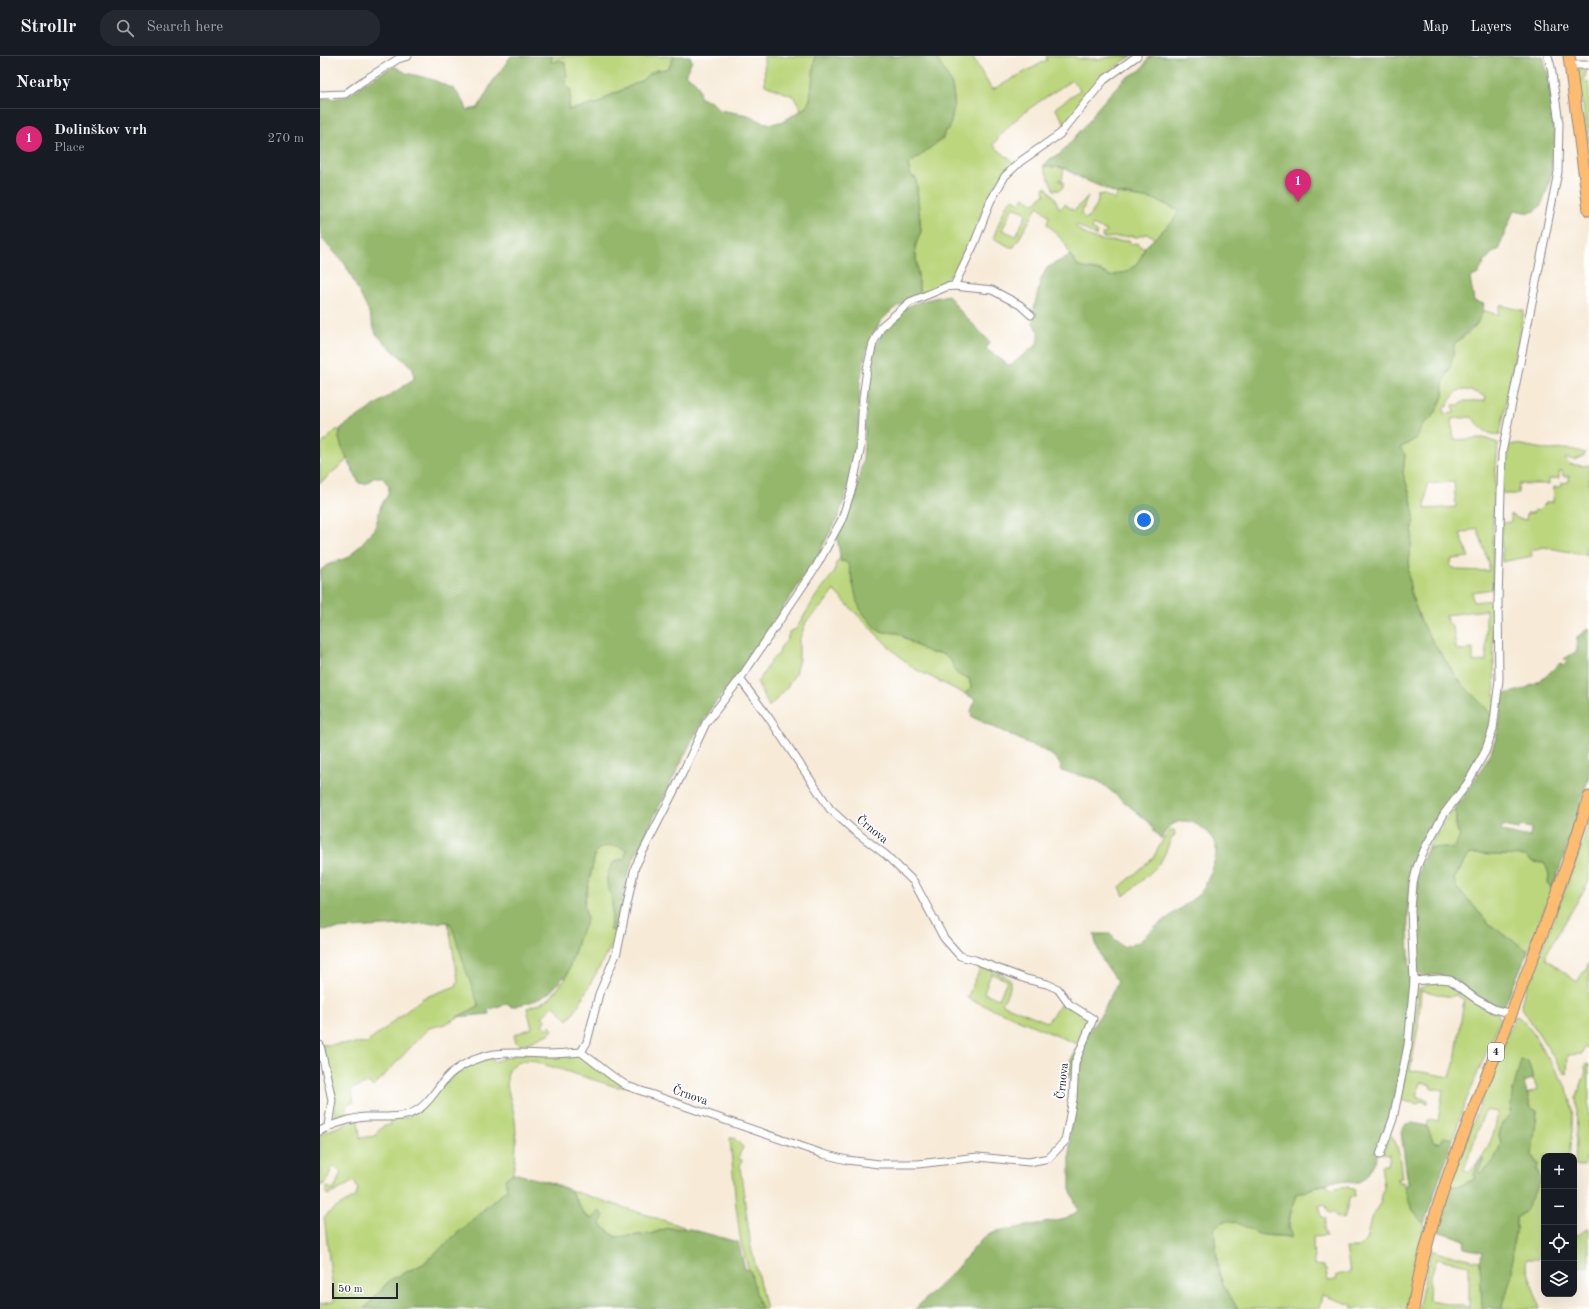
<!DOCTYPE html>
<meta charset="utf-8">
<style>
:root{--surface:#171b24;--page:#242831;--text:#f1f3f6;--muted:#9ea1a6;--line:#363941;--accent:#db2777}
body{margin:0;font-family:"Old Standard TT",serif;background:var(--page);color:var(--text)}
.controls{position:absolute;right:12px;bottom:12px;display:grid;overflow:hidden;border-radius:8px;box-shadow:0 4px 16px #0002}
.controls button{width:36px;height:36px;display:grid;place-items:center;padding:0;border:0;border-bottom:1px solid var(--line);background:var(--surface);color:var(--text);font:20px sans-serif}
.scale{position:absolute;left:12px;bottom:10px;width:66px;box-sizing:border-box;padding-left:4px;border:2px solid #22223b;border-top:0;font-size:11px;line-height:14px;white-space:nowrap;color:#22223b;-webkit-text-stroke:3px #fff;paint-order:stroke}
.you{position:absolute;left:824px;top:464px;width:14px;height:14px;margin:-10px;border:3px solid #fff;border-radius:50%;background:#1a73e8;box-shadow:0 0 0 6px #1a73e833}
.badge{display:grid;place-items:center;width:26px;height:26px;border-radius:50%;background:var(--accent);color:#fff;font-size:13px;font-weight:700}
.pin{position:absolute;translate:-50% -33px;filter:drop-shadow(0 1px 2px #0008)}
.pin::after{content:'';position:absolute;top:21px;width:14px;height:12px;background:inherit;clip-path:polygon(0 0,100% 0,50% 100%)}
.list{margin:0;padding:0;list-style:none}
h2{display:flex;justify-content:space-between;align-items:center;height:52px;margin:0;padding:0 16px;font-size:17px}
h2 small{font-size:13px;font-weight:400;color:var(--muted)}
.list li{display:grid;grid-template-columns:26px 1fr auto;gap:12px;align-items:center;box-sizing:border-box;height:60px;padding:0 16px;border-top:1px solid var(--line)}
.list b{display:block;font-size:15px;white-space:nowrap}
.list p{margin:0;font-size:13px;white-space:nowrap;color:var(--muted)}
.list em{font-size:13px;font-style:normal;color:var(--muted)}
.icon{flex:none;width:22px;height:22px;fill:none;stroke:currentColor;stroke-width:2;stroke-linecap:round;stroke-linejoin:round}
.map{position:relative;flex:none;width:1269px;height:1253px;overflow:hidden}
header{display:flex;align-items:center;gap:24px;box-sizing:border-box;height:56px;padding:0 20px;background:var(--surface);border-bottom:1px solid var(--line)}
header strong{font-size:19px}
nav{display:flex;gap:22px;margin-inline-start:auto;font-size:14px}
.search{width:280px;height:36px;background:var(--page);display:flex;align-items:center;gap:10px;box-sizing:border-box;padding:0 14px;border-radius:16px;color:var(--muted);font-size:15px}
main{display:flex}
aside{flex:1;background:var(--surface)}
.map>svg:first-child{display:block}
</style>
<header>
<strong>Strollr</strong>
<div class="search"><svg class="icon" aria-label="search" viewBox="0 0 24 24"><circle cx="10" cy="10" r="6"/><path d="M15 15l6 6"/></svg>Search here</div>
<nav><a>Map</a><a>Layers</a><a>Share</a></nav>
</header>
<main>
<aside>
<h2>Nearby<small></small></h2>
<ul class="list">
<li><span class="badge">1</span><div><b>Dolinškov vrh</b><p>Place</p></div><em>270 m</em></li>
</ul>
</aside>
<div class="map">
<svg width="1269" height="1253" viewBox="0 0 1269 1253">
<rect width="100%" height="100%" fill="#fff"/>
<filter id="ink" filterUnits="userSpaceOnUse"><feTurbulence type="fractalNoise" baseFrequency=".025" numOctaves="2"/><feDisplacementMap in="SourceGraphic" scale="8" xChannelSelector="R" yChannelSelector="G"/><feConvolveMatrix kernelMatrix="1 2 1 2 8 2 1 2 1" color-interpolation-filters="sRGB"/></filter>
<filter id="wash" filterUnits="userSpaceOnUse"><feTurbulence type="fractalNoise" baseFrequency=".012" numOctaves="4" result="noise"/><feDisplacementMap in="SourceGraphic" scale="16" xChannelSelector="R" yChannelSelector="G"/><feGaussianBlur stdDeviation="0.9" result="paint"/><feColorMatrix in="noise" values="0 0 0 0 0 0 0 0 0 0 0 0 0 0 0 0 0 1.4 0 .05"/><feComposite in="paint" operator="in"/></filter>
<g filter="url(#wash)">
<rect width="100%" height="100%" fill="#f7ebd8"/>
<g fill="#bbd67c" stroke="#6e7c5c" fill-rule="evenodd">
<path d="M232,0H354L350,10L346,13L337,14L329,18L321,25L287,41L280,47L248,54L251,35L230,6Z"/>
<path d="M444,0H495C494,14 495,46 482,54L473,40L445,29Z"/>
<path d="M616,0H652L672,34L727,4L726,0H752L760,3H781L796,0H812C793,11 778,23 765,41C758,50 753,60 746,69L735,52L760,34L752,24C724,43 692,60 673,89L694,107L677,126L662,155L655,176L642,206L624,225L610,235L600,238L595,191L601,175L596,122L591,120L588,109L604,96L625,74H629C633,58 637,40 630,25C626,16 619,9 616,0Z"/>
<path d="M1264,12L1266,15L1264,25L1269,27V92L1258,16L1259,13Z"/>
<path d="M723,110L744,112L742,123L739,124V125H743V131L740,134H734Z"/>
<path d="M726,131L735,142L739,152H741L745,148L754,155L768,140L761,158L766,163C773,156 779,149 778,139L785,138L787,140L795,144L797,138L837,144L859,155L853,165L834,183L831,179L826,178L817,181L811,180L785,182L782,181V178H785L787,175L772,169V173L777,176L776,180L757,169L755,170C770,185 788,187 809,184L811,188L817,187L819,190L825,191C821,208 807,219 790,220L781,215L759,211L750,199L745,187L727,168L729,160L718,150L694,191H690L673,182L686,150L692,142L700,147L704,141L715,148L721,140L725,139L724,132ZM693,151L705,156L706,159L696,180L682,174Z"/>
<path d="M1180,249L1204,255L1180,378C1169,381 1158,370 1152,361L1131,363L1134,384L1163,382L1178,387L1173,452V533L1152,536L1153,546L1174,544V565L1173,572L1175,645L1173,661L1164,650L1141,627L1116,591L1100,563L1091,538L1088,517L1094,460L1091,442L1083,417L1085,399L1080,392L1097,382L1102,369L1111,362L1118,352L1124,338C1119,328 1129,317 1131,307C1133,301 1134,294 1134,288L1150,276L1157,268L1163,254L1178,259ZM1142,333L1158,337L1166,341L1165,345H1144L1139,349H1133L1134,357L1124,358V351L1128,350C1129,344 1136,335 1142,333ZM1134,426L1136,451L1105,453L1107,428ZM1157,472L1169,507V515L1138,514L1130,510L1132,503L1149,501L1140,478ZM1166,554V605L1153,606V593L1137,594L1136,591L1133,572L1127,565L1126,559Z"/>
<path d="M17,373L20,375L19,382L27,404L0,427V390Z"/>
<path d="M1196,388L1229,394L1251,393L1265,397L1264,400L1255,404L1245,402L1249,408L1263,410L1269,409V488L1266,491V499L1224,491L1211,494L1212,500L1182,506L1181,467L1191,466V458L1199,463L1206,464L1207,457H1213L1215,454L1218,455L1227,446H1233L1234,431H1240L1241,427L1249,426V420H1243L1242,415H1239V422L1229,423V428H1199L1198,438H1185L1181,436L1187,389Z"/>
<path d="M521,500V506L524,505L529,509L533,529L561,576L578,577L593,588L611,597H620L626,600L630,603L641,620L649,622L651,631L645,638L593,612L569,591L516,537L514,534L503,549L486,566L479,585V603L475,618L465,634L449,651L437,626C446,617 448,604 459,598L461,590C467,586 468,582 469,576L476,573L498,537L514,517L516,507Z"/>
<path d="M1135,752C1138,763 1133,768 1140,780L1134,793L1126,791L1108,792L1127,761Z"/>
<path d="M1269,764V826L1226,898V903L1257,926L1269,907V992L1265,991L1262,998L1248,999L1247,1018L1244,1017L1204,955L1201,949L1203,941L1260,795Z"/>
<path d="M851,774H854L855,778C847,788 848,793 842,803C837,813 813,832 804,840L800,831L833,802L845,780Z"/>
<path d="M297,789L307,794L304,803L295,805C280,826 290,826 292,846C293,855 291,865 290,874L297,876L294,885L254,957L248,964L234,949L222,961L226,964L222,968L227,973L230,970L233,974L229,978L200,990L196,987L194,979L212,972L207,952L221,947L230,942L246,922L258,884L267,863L264,848L276,795L284,790Z"/>
<path d="M1149,798L1205,800L1213,806L1225,807L1229,818L1228,829L1233,832L1208,895L1169,868L1147,842L1137,833L1134,823Z"/>
<path d="M128,866L131,868C142,895 149,923 159,950L125,968L109,972L53,1031L49,1027L31,1033L34,1046L27,1048L25,1058L21,1059V1062L14,1065L15,1047L2,989L47,987L103,942L136,930L138,924Z"/>
<path d="M661,911L686,920L690,924V932L682,948L727,966L741,948L764,958L767,965L770,967L759,989L647,942ZM671,918L687,924L679,943L664,937Z"/>
<path d="M1115,926C1135,926 1144,940 1160,949C1165,953 1172,955 1178,957L1180,964L1143,1052L1133,1083L1124,1081L1120,1087H1113L1107,1070L1109,1063L1118,1065L1123,1034L1110,1032L1111,1029L1100,1026L1096,1041L1108,1044V1047L1100,1045L1098,1048L1080,1044L1094,971L1098,933ZM1101,934L1130,941L1136,939L1144,944L1135,1005L1130,1021L1090,1014L1098,971Z"/>
<path d="M1197,960C1209,968 1216,982 1223,994C1231,1008 1242,1021 1248,1036C1256,1055 1251,1080 1249,1100H1224V1197H1220L1219,1203H1207L1205,1206L1220,1253H1182L1196,1172V1162L1221,1124L1217,1114L1218,1108L1212,1100L1217,1056L1211,1052L1207,1038L1217,1034L1208,1005L1190,1053V1058L1182,1068L1179,1079L1181,1088L1174,1104L1161,1118L1158,1116L1163,1105L1162,1101C1171,1087 1177,1072 1177,1056L1165,1054L1144,1114L1149,1117L1158,1106L1154,1119L1156,1122L1142,1129L1128,1131L1194,961Z"/>
<path d="M202,997L259,1000L265,1003L305,1030L297,1031L210,1004C171,1008 193,1041 195,1065C197,1082 196,1100 193,1117L185,1123L187,1133L103,1208L70,1224L44,1253H0V1248L13,1246L14,1243L4,1161L14,1153L36,1140L38,1133L34,1125L15,1136L7,1139L5,1132L7,1131L14,1134L21,1116L13,1110L6,1127L0,1130V1078L38,1063L40,1082L55,1080C59,1073 62,1069 71,1069L70,1063L88,1061L141,1013L171,1001L173,1006Z"/>
<path d="M1267,1008L1269,1009V1094L1264,1110H1255L1257,1054L1256,1042L1266,1016L1265,1011Z"/>
<path d="M1071,1079C1080,1090 1080,1109 1082,1122L1077,1123L1078,1126H1083C1090,1145 1089,1153 1104,1168L1086,1253H1032V1249L1002,1239L999,1253H918L904,1231L898,1213L894,1173C897,1169 901,1164 906,1164C920,1165 932,1176 945,1179C954,1181 962,1179 971,1182C967,1166 972,1153 975,1138L1007,1128L1010,1133L1028,1130V1132L1034,1133L1035,1140L1031,1141L1029,1144L1024,1163L1016,1160L1013,1157H1009L1005,1148L999,1150L1002,1161L1006,1162L1004,1173L1006,1180L993,1181L994,1209L1004,1210V1213L1006,1214L1008,1225L1016,1224L1017,1219L1030,1216L1026,1192H1038L1046,1184L1051,1162L1060,1147L1063,1136L1064,1131L1061,1109H1068L1070,1099L1063,1098L1068,1080Z"/>
<path d="M410,1082H414L423,1091L418,1102L422,1104L420,1111L431,1191L446,1253H442L439,1248L421,1188L416,1150Z"/>
<path d="M250,1134L364,1171V1173L348,1172L330,1178L296,1181L280,1168L265,1159Z"/>
<path d="M1269,1172V1212L1255,1211L1254,1181Z"/>
<path d="M1111,1195H1116L1119,1197L1160,1205L1162,1253H1098ZM1117,1203L1149,1209V1251L1109,1244L1110,1222Z"/>
</g>
<g fill="#94b76c" stroke="#5b6c54" fill-rule="evenodd">
<path d="M191,0H232L231,6L240,4L245,7L247,21L245,26L251,35L248,54L280,47L287,41L321,25L329,18L337,14L346,13L350,10L354,0H370L372,5L365,19C377,26 379,28 380,42L392,46L400,54L428,59L442,66L452,68L464,65L486,51L490,44L495,0H616C619,9 626,16 630,25C637,41 633,58 629,74L625,75L623,82L588,109L591,120L596,122L601,175L595,191L600,238L573,253L560,266L547,292L540,325L538,383L531,423L519,459L495,505L416,621L392,651L372,684L313,804L307,821L297,876L290,874C291,865 293,855 292,846C290,826 280,826 295,805L304,803L307,794C295,788 288,788 276,795L264,848L267,863L258,884L246,922L243,921C226,944 218,944 191,951L188,947L168,954L169,958L137,961L159,950L150,926L131,868L128,866L0,874V515L7,509L29,501L55,473L61,449L68,439L69,430L62,421H55L45,428L39,427L22,392L19,382L21,372L94,323L93,312L70,292L56,278L48,254L25,208L2,183L0,173V42L12,43L28,40L49,24L74,10L86,17L111,23L134,33L144,46L147,54L158,52L173,25Z"/>
<path d="M830,0H1223C1229,21 1234,42 1235,64C1236,82 1232,145 1215,155C1209,158 1201,155 1194,154L1178,194L1171,198L1165,205L1158,218L1150,222L1154,245L1164,248C1161,270 1148,274 1134,288C1134,294 1133,301 1131,307C1129,317 1119,328 1124,338L1118,352L1111,362L1102,369L1097,382L1080,392L1085,399L1083,417L1091,442L1094,460L1088,517L1091,538L1100,563L1116,591L1141,627L1164,650L1173,661C1170,670 1169,679 1165,688C1158,705 1145,724 1135,740C1120,762 1101,784 1094,810C1083,849 1090,891 1090,930C1090,941 1090,953 1089,964C1087,992 1064,1110 1042,1124C1034,1130 1024,1124 1016,1125C1002,1127 989,1135 976,1138L969,1163L968,1172L972,1176L971,1182C960,1178 949,1181 939,1178C923,1172 909,1155 894,1173L898,1213L904,1231L918,1253H595L635,1214L664,1181L678,1175L746,1163L758,1155L750,1132V1079L753,1043L748,1012L754,996L784,954L798,925C785,911 777,897 774,878H790L803,891L819,886L833,873L878,839L884,832L892,814L896,799V787C892,783 889,778 885,774C868,760 851,762 841,783L834,775L830,767L780,726L771,722L741,715C742,707 735,702 729,697L652,661L651,656L655,643L645,638L651,631L649,622L641,620L636,617L630,603L626,600L620,597H611L602,593L578,577L561,576L555,572L542,556L537,546L529,509L524,505L521,506L517,481L535,440L543,404L548,328L553,298L563,274L585,252L601,245L628,239L641,256L670,286L666,293L690,310L717,288L719,276L713,267L714,252L721,223L727,212L750,199L759,211L780,215L790,220L806,216L815,210L821,201L825,191L853,165L859,155L837,144L795,137L763,123L744,112L723,110L730,103L739,99L770,64L776,54L790,38L804,23L821,14Z"/>
<path d="M1269,572V719L1255,769L1233,832L1228,829L1229,818L1225,807L1213,806L1205,800L1149,798L1134,823L1137,833L1147,842L1169,868L1208,895L1184,951C1178,952 1174,950 1169,947C1143,935 1135,913 1104,921L1098,917L1095,829L1101,808L1108,792L1126,791L1134,793L1140,780C1133,768 1138,763 1135,752C1149,732 1167,709 1175,685C1180,670 1181,653 1183,638C1207,635 1223,624 1240,607L1244,609L1247,606L1244,603L1257,595V581ZM1182,770L1199,773L1200,770L1211,772L1210,781L1181,775Z"/>
<path d="M1201,1004L1208,1005L1213,1023L1204,1026L1211,1052L1217,1055L1212,1100L1218,1108L1217,1114L1221,1124L1204,1157L1196,1162V1172L1193,1188L1192,1218L1182,1253H1162L1160,1205L1163,1196L1144,1192L1145,1184L1117,1175L1128,1131L1142,1129L1156,1122L1154,1119L1158,1106L1162,1101L1163,1105L1158,1116L1160,1118L1174,1104L1181,1088L1179,1079L1182,1068L1190,1058L1192,1038Z"/>
<path d="M1093,1067L1107,1070L1114,1087H1120L1124,1081L1133,1083L1104,1168C1093,1157 1088,1146 1084,1130L1088,1129L1081,1076L1086,1068Z"/>
<path d="M193,1117L232,1127L250,1134L265,1159L271,1163L279,1155L284,1159L280,1168L295,1181L330,1178L348,1172L370,1173L414,1185L418,1186L425,1213L430,1214L439,1248L442,1253H44L70,1224L103,1208L187,1133L185,1123Z"/>
</g>
</g>
<g filter="url(#ink)">
<g fill="none" stroke-linecap="round" stroke-linejoin="round">
<defs>
<g id="minor">
<path d="M1250,9H1269"/>
<path d="M0,39L25,38L43,25L78,3L88,0"/>
<path d="M634,230L672,234L700,249L711,259"/>
<path d="M1094,925L1119,923L1130,924L1156,943L1174,953L1191,958"/>
<path d="M0,989L12,1044L8,1070"/>
<path d="M261,996L292,1020L307,1030L503,1098L527,1104L559,1108H598L658,1101L709,1106L729,1102L745,1085L753,1043L755,1007L773,963L749,948L738,933L727,928L706,923L655,904L640,900L624,882L594,826L566,799L532,773L510,753L449,662L420,623"/>
<path d="M0,1075C12,1068 33,1062 46,1061C59,1061 73,1062 86,1059C110,1053 116,1028 134,1015C167,992 191,997 228,998C239,998 250,997 261,996L267,986L279,938L297,896L315,811L355,733L386,667L420,623L497,509L522,463L532,432L540,395L543,342L547,313L553,287L562,270L590,246L626,231L634,230L655,186L670,146L685,120L701,105L740,78L784,24L817,0"/>
<path d="M1060,1099L1073,1063L1088,989L1094,925L1091,854L1093,828L1097,811L1105,792L1124,758L1147,728L1165,696L1173,673L1179,624L1178,546L1182,397L1238,116L1239,67L1231,11L1228,0"/>
</g>
<g id="primary">
<path d="M1249,0L1269,154"/>
<path d="M1093,1253C1106,1171 1137,1093 1168,1017C1188,967 1207,917 1226,867C1241,825 1257,784 1269,741"/>
</g>
</defs>
<use href="#minor" stroke="#8c868a" stroke-width="9"/>
<use href="#primary" stroke="#8c868a" stroke-width="13"/>
<use href="#minor" stroke="#fff" stroke-width="7"/>
<use href="#primary" stroke="#fdbc70" stroke-width="11"/>
</g>
</g>
<g text-anchor="middle" dominant-baseline="central" stroke-width="3.5" stroke-linejoin="round" paint-order="stroke">
<rect fill="#fff" stroke="#646476" stroke-width="1" x="1168" y="987" width="16" height="18" rx="3"/>
<g font-size="11" font-weight="bold" fill="#22223b">
<text x="1176" y="996">4</text>
</g>
<g font-size="12" fill="#22223b" stroke="#fff">
<text transform="translate(552 774) rotate(39)">Črnova</text>
<text transform="translate(743 1025) rotate(-84)">Črnova</text>
<text transform="translate(370 1040) rotate(19)">Črnova</text>
</g>
</g>
</svg>
<div class="controls">
<button>+</button>
<button>−</button>
<button><svg class="icon" aria-label="locate" viewBox="0 0 24 24"><circle cx="12" cy="12" r="6"/><path d="M12 2v4M12 18v4M2 12h4M18 12h4"/></svg></button>
<button><svg class="icon" aria-label="layers" viewBox="0 0 24 24"><path d="M12 4l9 5-9 5-9-5zM3 14l9 5 9-5"/></svg></button>
</div>
<div class="scale">50 m</div>
<div class="you"></div>
<div class="pin badge" style="left:978px;top:146px">1</div>
</div>
</main>
